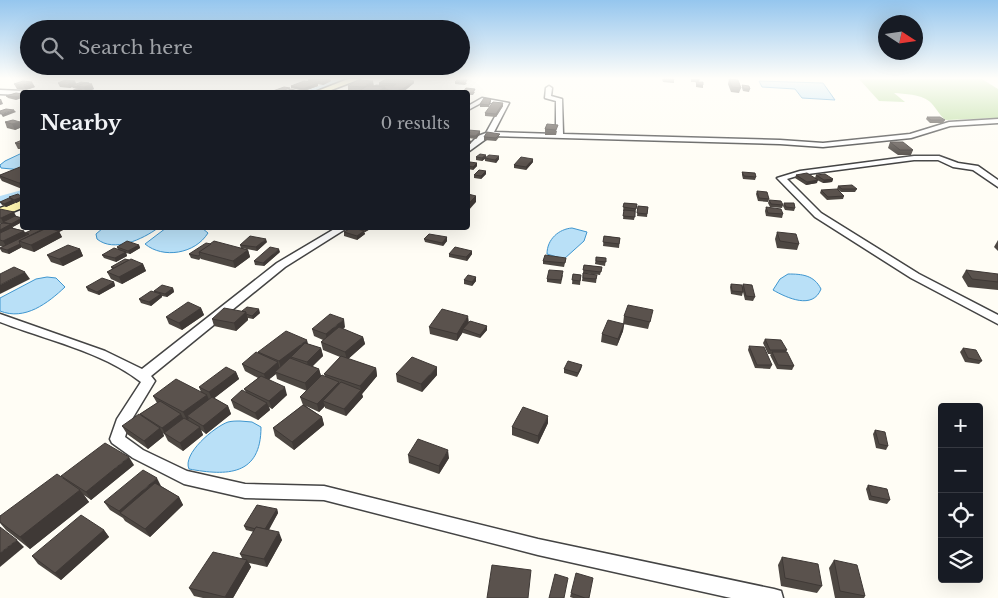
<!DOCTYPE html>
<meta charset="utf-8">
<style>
:root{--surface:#171b24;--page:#242831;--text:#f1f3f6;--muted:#9ea1a6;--line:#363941}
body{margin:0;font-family:"Libre Baskerville",serif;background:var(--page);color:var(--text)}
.controls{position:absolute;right:15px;bottom:15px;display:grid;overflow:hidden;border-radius:5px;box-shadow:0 5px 20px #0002}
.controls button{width:45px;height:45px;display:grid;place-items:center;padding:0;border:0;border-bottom:1px solid var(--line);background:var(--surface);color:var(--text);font:25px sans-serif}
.compass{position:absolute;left:878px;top:15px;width:45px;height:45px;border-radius:50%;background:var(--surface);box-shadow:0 5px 20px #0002;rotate:102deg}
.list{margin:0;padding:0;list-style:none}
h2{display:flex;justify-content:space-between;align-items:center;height:65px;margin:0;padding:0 20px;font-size:21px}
h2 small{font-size:16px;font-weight:400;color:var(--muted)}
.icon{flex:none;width:28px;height:28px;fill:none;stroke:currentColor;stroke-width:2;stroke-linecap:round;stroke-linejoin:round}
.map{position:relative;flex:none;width:998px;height:598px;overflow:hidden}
.search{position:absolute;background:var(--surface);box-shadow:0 5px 20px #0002;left:20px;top:20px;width:450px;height:55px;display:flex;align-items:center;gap:12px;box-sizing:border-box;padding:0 18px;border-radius:28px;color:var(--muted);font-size:19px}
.panel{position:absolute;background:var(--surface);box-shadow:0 5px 20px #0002;left:20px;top:90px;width:450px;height:140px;border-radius:5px}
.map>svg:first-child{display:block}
</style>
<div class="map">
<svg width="998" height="598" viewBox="0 0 998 598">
<rect width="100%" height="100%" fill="#fffdf5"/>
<path fill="#b9dc9c" d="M859,79H982L998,89V118L945,120C939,114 935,106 929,101C920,94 905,94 894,93L905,102L879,101Z"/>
<g fill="#b9e0f7" stroke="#3f96cf">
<path d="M759,81L823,83L835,100L802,98L795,89L762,87Z"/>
<path d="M22,153V170L1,168L0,165L5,161Z"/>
<path d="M103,228H158C143,239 114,253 97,239L96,234Z"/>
<path d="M166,228H202L208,233C195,254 163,259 145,244Z"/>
<path d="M572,228L587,232L584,241L564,259L547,254C547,239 559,229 572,228Z"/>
<path d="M788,274C802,274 814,275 821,289C813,310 787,298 773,290L780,279Z"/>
<path d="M47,277L56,278L65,287C48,303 25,321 0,311V298L36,279Z"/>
<path d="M240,421L252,422L261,427C261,476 227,476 189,469C182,454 214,427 228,422C232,421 236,421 240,421Z"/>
</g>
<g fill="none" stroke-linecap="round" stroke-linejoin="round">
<g fill="#b9e0f7" fill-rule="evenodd">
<path d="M337,79H348L313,92H303Z"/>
<path d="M22,190V197L0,204V196Z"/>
</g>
<defs>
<g id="minor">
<path d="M549,86L552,88L551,96L562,99L563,134L780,140L823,143L910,134L949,122L998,119V123L950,126L911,138L823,147L780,144L490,136L468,152V146L478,136L486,133L502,104L483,102L468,110V106L482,98L509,103L494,132L556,134V101L545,98L546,88Z"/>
<path d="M0,90L22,91L25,92H22V95L0,94Z"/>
<path d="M914,156H939L958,163L978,166L998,180V187L973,170L953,167L938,160H914L800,175L787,179L821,213L919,274L998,315V324L911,278L815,217L777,178L800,171Z"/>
<path d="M336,228H347L285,267L151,376L155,381L129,424L125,437L143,450L187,471L245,484L324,486L538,539L774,589L781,591L783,598H731L538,555L324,500L245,498L184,484L133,458L112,443L110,439L117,419L141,382C101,351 46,340 0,322V314L105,351L142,369L277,263Z"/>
</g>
<g id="secondary">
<path d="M348,79H360L326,92H315Z"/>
<path d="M22,200V208L0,217V208Z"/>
</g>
</defs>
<use href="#minor" stroke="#444" stroke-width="3"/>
<use href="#secondary" stroke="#333" stroke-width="3"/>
<use href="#minor" fill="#fff" fill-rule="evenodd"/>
<use href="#secondary" fill="#fff6b0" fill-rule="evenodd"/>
</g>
<g fill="#4d4742">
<path d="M330,79L331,81L323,85L318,84V86L304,91L291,88V86L308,81V80Z"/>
<path d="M386,79H406L414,81V83L403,92H359L348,90V86H374L379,85V83Z"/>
<path d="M662,79H674V83L663,82Z"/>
<path d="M691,79H700L699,82L703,85V88L696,87V82H691Z"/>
<path d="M729,79L741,88L739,93L731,92L728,84Z"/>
<path d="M455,82L467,83L465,85L455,84Z"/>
<path d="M58,83L89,84L94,89L86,92L83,91V92H69L78,89L73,88L72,87L70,88L60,87Z"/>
<path d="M14,84L35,87L26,90L17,89Z"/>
<path d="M742,85L750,89L749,92L743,91L742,88Z"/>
<path d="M463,92H475L473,95H468V92Z"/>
<path d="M16,93V100L8,98L6,96Z"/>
<path d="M491,99V101L489,107H480V104Z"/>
<path d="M503,103V106L496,117L485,116V113Z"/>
<path d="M927,117L945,120L943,123H930L926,119Z"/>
<path d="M5,122H20L22,127L15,130L7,128Z"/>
<path d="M547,124L557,131L556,135H545V129Z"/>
<path d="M468,130L480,134L476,139L468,138Z"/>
<path d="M500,136L496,141L484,140V137Z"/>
<path d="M22,140V149H18L15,143Z"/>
<path d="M890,142L913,150L911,155H898L888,148Z"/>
<path d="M486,155V158L482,161L476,160V157Z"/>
<path d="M485,158L499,159L496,163L485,161Z"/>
<path d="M468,159L470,162L477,166L473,170L468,169Z"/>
<path d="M533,162L526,170L514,168V165Z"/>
<path d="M22,168V189L2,181L0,178V175Z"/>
<path d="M742,172L756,177L755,180L743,179L742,175Z"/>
<path d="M486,174L481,179L474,178V175Z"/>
<path d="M796,175L815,178L816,175L833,179L832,182L823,183L817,180V183L806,185L795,178Z"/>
<path d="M838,186L857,189L855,192H841L837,189Z"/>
<path d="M821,190L844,196L843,199L827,200L820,193Z"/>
<path d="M757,191L769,199L768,202L758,201L756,194Z"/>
<path d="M22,193V200L16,203L14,202L15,203L6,207L2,205L0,202L10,199L9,197L21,196L20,194Z"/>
<path d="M769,200L783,205L782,208L770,207L768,203Z"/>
<path d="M624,203L637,204L634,220L623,219L624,211H623Z"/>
<path d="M784,203L795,208L794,211L785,210L783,206Z"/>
<path d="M638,206L648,207L647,217L637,216Z"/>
<path d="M766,207L783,214L782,218L766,216L765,211Z"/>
<path d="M0,209L16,216L22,222L12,227L13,228L24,231L26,235L25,233L43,229L46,228H67L59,232L62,237L34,252L22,248V247L9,254L2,252L0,249V248L3,247L0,246V224H1L0,223Z"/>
<path d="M351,228H372L365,232H364L365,234L357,240L344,236V232Z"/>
<path d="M777,232L799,244L797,250L777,248L775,239Z"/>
<path d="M604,236L620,238L619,248L603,246Z"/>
<path d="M447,237V241L443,246L425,242L424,239Z"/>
<path d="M998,240V251L994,247Z"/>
<path d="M267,242L257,251L241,248L248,250L250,257L235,268L201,259V258L199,260L191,258L189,254L211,244L241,248L240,245Z"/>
<path d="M139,245L140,248L130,254L126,253L127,256L116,262L104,258L102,255L118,250L117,247Z"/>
<path d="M80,249L83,256L63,266L51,262L47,255Z"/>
<path d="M280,252L264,266L255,265L254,261Z"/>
<path d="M449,254H472L467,261L449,257Z"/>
<path d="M596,257L606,258L605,266L595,264Z"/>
<path d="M566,258L564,267L543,264V261Z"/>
<path d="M129,260L143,264L146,271L122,284L111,279L107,272L112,269L111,267Z"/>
<path d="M584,265L602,267L600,275L583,273Z"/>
<path d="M966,270L998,275V290L968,287L962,277Z"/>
<path d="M583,273L597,275L596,283L582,281Z"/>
<path d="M573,274L581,275L580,285L572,284Z"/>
<path d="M563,275L561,284L547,282V279Z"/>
<path d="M476,277V281L472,286L464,284V280Z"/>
<path d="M114,282L115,286L99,295L88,291L86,287Z"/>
<path d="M731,284L742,287L743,284L755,297L753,301L745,300L743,292L742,296L731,294L730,287Z"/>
<path d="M173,288L174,292L167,297L162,296V297L151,306L141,303L139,299L154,292V291Z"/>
<path d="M201,308L204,315L182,330L169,324L166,317Z"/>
<path d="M242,311L260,313L253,319L248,318V320L236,331L214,326L212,319Z"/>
<path d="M624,316L651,318L648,329L623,324Z"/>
<path d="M469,322L487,326V330L480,338L463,333V332L457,341L430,334L429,327Z"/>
<path d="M624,324L623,331L617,346L601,342L602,334Z"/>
<path d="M345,327L343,329L363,337L365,344L348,359L376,368L377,376L362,394L363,397L346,416L325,408V406L319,412L306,406L322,417L324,425L294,450L275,436L273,428L303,405L300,397L325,376L324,374L340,357L323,350L321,342L323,340L314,336L312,329Z"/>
<path d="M765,339L787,350L786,352L794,366L792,370L777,369L770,355L771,354H768L763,343Z"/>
<path d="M308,344L321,348L323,356L312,366L319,369L321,376L307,391L277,379L276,374L269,379L287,395L272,409L269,407L270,410L258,420L234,408L231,400L246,392L244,389L258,378L245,371L242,364L258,353V352Z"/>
<path d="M749,346L772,365L770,369L755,368L748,350Z"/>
<path d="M963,348L982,361L979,364L965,362L960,352Z"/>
<path d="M582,365L581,369L577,377L564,373V369Z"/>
<path d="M236,372L239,379L214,398L228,406L231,414L206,434L201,430L203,435L183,451L168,441L165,435L163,433L164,436L148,449L127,434L122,426L142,417L140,414L157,403L153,396L201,392L199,387Z"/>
<path d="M396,374L437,375L422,392L397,382Z"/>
<path d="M548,423L538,444L512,435V427Z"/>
<path d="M875,430L888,446L886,450L876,448L873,434Z"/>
<path d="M408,455L449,458L439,474L409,463Z"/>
<path d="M134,465L91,500L84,495L89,502L30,549L6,530L0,523V516L63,478L61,476Z"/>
<path d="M868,485L890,500L887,504L869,500L866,489Z"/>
<path d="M161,486L179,497L183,505L150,537L125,521L123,518L110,510L104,502Z"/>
<path d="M277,509L278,513L269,530L282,540L267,567L249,563L251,567L233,598H203L194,596L189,588L242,558L240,554L254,532L246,530L244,526Z"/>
<path d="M104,530L109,537L61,580L38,564L32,556Z"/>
<path d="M782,557L822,586L817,593L781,586L778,565Z"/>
<path d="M834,560L865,596L864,598H835L829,568Z"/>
<path d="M571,593L589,598H573L570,597Z"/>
</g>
<g fill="#3f3936">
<path d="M330,79L331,81L323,85L322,82Z"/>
<path d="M75,81L77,85L72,86V87L70,88L68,83Z"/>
<path d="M373,81L374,86L364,87Z"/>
<path d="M414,81V83L403,92H395V91Z"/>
<path d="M32,82L35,87L26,90L23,85Z"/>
<path d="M318,83V86L304,91L303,89Z"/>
<path d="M92,84L94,89L86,92L84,87Z"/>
<path d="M385,87V92H377Z"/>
<path d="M82,90L83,92H75Z"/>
<path d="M22,95V98L16,100L15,97Z"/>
<path d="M0,99H1L3,104L0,105Z"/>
<path d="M503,103V106L496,117V114Z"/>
<path d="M14,110L16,112L3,117L1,114Z"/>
<path d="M20,122L22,127L15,130L12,124Z"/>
<path d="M480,131V134L476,139V136Z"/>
<path d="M471,140V143L468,146V144Z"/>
<path d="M486,155V158L482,161V158Z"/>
<path d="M499,156V159L496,163L495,160Z"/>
<path d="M533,159V162L526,170V167Z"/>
<path d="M477,163V166L473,170V167Z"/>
<path d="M486,171V174L481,179V176Z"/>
<path d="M833,179L832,182L823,183L824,180Z"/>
<path d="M818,180L817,183L806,185L807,182Z"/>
<path d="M22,182V189L19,183Z"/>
<path d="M476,196V202L468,211V204Z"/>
<path d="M22,197V200L16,203L14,200Z"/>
<path d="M13,200L15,203L6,207L4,204Z"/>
<path d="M14,212L17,218L3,222L1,218Z"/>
<path d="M22,218V222L13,227L11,224Z"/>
<path d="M11,224L15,231L0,239V230Z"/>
<path d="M58,228H67L59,232Z"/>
<path d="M367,228H372L365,232V229Z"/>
<path d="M24,231L28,238L19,241L7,248L3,241Z"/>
<path d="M59,231L62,237L34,252L31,245Z"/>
<path d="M364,231L365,234L357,240V236Z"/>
<path d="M447,237V241L443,246L442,243Z"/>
<path d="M266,239L267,242L257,251L256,247Z"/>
<path d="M20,244L22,247L9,254L7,250Z"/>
<path d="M139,245L140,248L130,254L128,251Z"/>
<path d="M80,249L83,256L63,266L59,259Z"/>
<path d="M279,249L280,252L264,266L263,263Z"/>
<path d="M248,250L250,257L235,268L233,261Z"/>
<path d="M472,251V254L467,261L466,257Z"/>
<path d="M126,252L127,256L116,262L115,258Z"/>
<path d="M143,264L146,271L122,284L119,277Z"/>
<path d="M25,272L30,279L0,294V285Z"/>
<path d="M476,277V281L472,286V282Z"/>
<path d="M114,282L115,286L99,295L97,292Z"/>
<path d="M173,288L174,292L167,297L165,294Z"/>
<path d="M161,294L162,297L151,306L149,302Z"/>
<path d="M201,308L204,315L182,330L179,323Z"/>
<path d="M259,309L260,313L253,319L252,316Z"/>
<path d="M246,312L248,320L236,331L234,323Z"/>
<path d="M468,316L469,323L463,329V332L457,341V334Z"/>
<path d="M344,319L345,327L327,342L326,334Z"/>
<path d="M624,324L623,331L617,346L618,339Z"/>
<path d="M487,326V330L480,338V335Z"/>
<path d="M363,337L365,344L347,360L345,352Z"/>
<path d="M307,340L309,347L291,357L292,361L281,369L279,361Z"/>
<path d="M321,348L323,356L309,370L307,362Z"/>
<path d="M278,362L280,370L275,372L276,374L266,382L264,374Z"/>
<path d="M582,365L581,369L577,377L578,373Z"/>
<path d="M437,367V375L422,392L421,384Z"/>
<path d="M376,368L377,376L362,394L363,397L346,416L344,409L361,390L360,386Z"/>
<path d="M319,369L321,376L307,391L305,383Z"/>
<path d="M236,372L239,379L212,400L209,392Z"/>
<path d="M339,382L340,389L323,401L325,406L319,412L317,404Z"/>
<path d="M285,387L287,395L272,409L269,401Z"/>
<path d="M207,395L210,402L187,416L189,419L187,420L183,412Z"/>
<path d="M267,403L270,410L258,420L255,413Z"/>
<path d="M228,406L231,414L206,434L203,426Z"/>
<path d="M181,414L185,422L165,434L162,428Z"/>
<path d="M548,416V423L538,444V436Z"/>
<path d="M322,417L324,425L294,450L292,442Z"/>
<path d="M200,427L203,435L183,451L180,443Z"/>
<path d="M160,428L164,436L148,449L144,441Z"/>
<path d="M448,450L449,458L439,474V466Z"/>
<path d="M129,457L134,465L91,500L86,492Z"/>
<path d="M157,478L161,486L126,517L121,514L119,511Z"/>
<path d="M80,490L89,502L30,549L20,537Z"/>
<path d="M179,497L183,505L150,537L145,529Z"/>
<path d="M277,509L278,513L266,534L264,530Z"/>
<path d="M104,530L109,537L61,580L55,573Z"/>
<path d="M279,532L282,540L267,567L264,559Z"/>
<path d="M17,540L24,547L0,567V553Z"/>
<path d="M247,560L251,567L233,598H226L225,597Z"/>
</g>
<g fill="#5a524d" stroke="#3f3936">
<path d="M310,79H330L322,82L308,80Z"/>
<path d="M386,79H404L414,81L403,89L395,91L385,89V87L374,86L376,85L393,86L396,84L379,83Z"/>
<path d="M663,79H674V80Z"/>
<path d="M729,79L738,80L741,88L732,87Z"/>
<path d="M65,80L75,81L68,83H58Z"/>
<path d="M358,80L373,81L364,87L348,86Z"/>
<path d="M457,80H467L465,83L455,82Z"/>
<path d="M23,81L32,82L23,85L14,84Z"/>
<path d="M304,81L318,83L303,89L291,86Z"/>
<path d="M81,82L89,83H85L77,86L80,87L72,86Z"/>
<path d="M696,82H703V85H697Z"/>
<path d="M85,83L92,84L84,87L77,86Z"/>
<path d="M742,85L749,86L750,89H744Z"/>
<path d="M367,86L385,87L377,92L359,91Z"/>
<path d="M284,87L290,88L279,92H270Z"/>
<path d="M466,88L475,89L473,93L463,92Z"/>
<path d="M76,89L82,90L75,92H69Z"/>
<path d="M291,89L298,91L293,92H282Z"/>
<path d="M16,93L22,94V95L15,97L6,96Z"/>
<path d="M484,98L491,99L489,105L480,104Z"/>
<path d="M493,102L503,103L496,114L485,113Z"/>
<path d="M6,109L14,110L0,114V111Z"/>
<path d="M927,117H940L945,120H931Z"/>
<path d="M13,120L20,122L12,124L5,122Z"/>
<path d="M547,124L558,125L556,130L545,129Z"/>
<path d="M468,130L480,131L476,136H468L470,132L468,134Z"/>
<path d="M487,132L500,134L496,138L484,137Z"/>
<path d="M22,140V144L15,143Z"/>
<path d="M890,142H903L913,150H900Z"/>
<path d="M480,154L486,155L482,158L476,157Z"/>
<path d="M489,155L499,156L495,160L485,158Z"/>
<path d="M521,157L533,159L526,167L514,165Z"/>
<path d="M470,162L477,163L473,167L468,166V164Z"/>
<path d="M20,167L22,168V182L19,183L0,176V175Z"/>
<path d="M479,170L486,171L481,176L474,175Z"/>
<path d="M742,172L755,173L756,177L744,176Z"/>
<path d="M807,173L818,180L807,182L796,175Z"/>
<path d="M825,174L833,179L824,180L816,175Z"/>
<path d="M852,185L857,189H842L838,186Z"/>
<path d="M837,189L844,196L828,197L821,190Z"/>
<path d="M757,191L767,192L769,199L759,198Z"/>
<path d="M18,194L22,197L14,200L9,197Z"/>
<path d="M468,194L476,196L468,204Z"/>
<path d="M9,198L13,200L4,204L0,202Z"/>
<path d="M769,200L781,201L783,205L771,204Z"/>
<path d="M624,203L637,204L636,209L623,207Z"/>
<path d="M784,203H794L795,208L786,207Z"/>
<path d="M638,206L648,207L647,214L637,213Z"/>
<path d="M766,207L781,209L783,214L768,213Z"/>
<path d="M0,209L14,212L1,218H0Z"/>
<path d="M624,210L635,211V217L623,216Z"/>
<path d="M15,216L22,218L11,224L3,222Z"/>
<path d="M3,223L11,224L0,230V224Z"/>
<path d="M11,228L24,231L3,241L0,240V233Z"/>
<path d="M36,228L43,229L19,241L20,244L7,250L0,248L29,234L25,233Z"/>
<path d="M47,228L59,231L31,245L19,241Z"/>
<path d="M351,228H354L364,231L357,236L344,232Z"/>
<path d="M777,232L796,234L799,244L780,241Z"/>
<path d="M429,234L447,237L442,243L424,239Z"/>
<path d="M250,236L266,239L256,247L240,245Z"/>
<path d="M604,236L620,238L619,244L603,242Z"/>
<path d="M127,241L139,245L128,251L117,247Z"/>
<path d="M214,241L248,250L233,261L199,252Z"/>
<path d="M206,243L211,244L199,252L200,255L198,256L189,254Z"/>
<path d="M68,245L80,249L59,259L47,255Z"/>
<path d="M270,247L279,249L263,263L254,261Z"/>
<path d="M455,247L472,251L466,257L449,254Z"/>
<path d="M114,248L126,252L115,258L102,255Z"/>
<path d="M545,255L566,258L565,263L543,261Z"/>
<path d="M596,257L606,258V262L596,261Z"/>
<path d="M125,259L129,260L114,268L111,267Z"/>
<path d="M131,259L143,264L119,277L107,272Z"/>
<path d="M584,265L602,267L601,272L583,270Z"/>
<path d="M14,267L25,272L0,285V274Z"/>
<path d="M549,270L563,271L561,280L547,279Z"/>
<path d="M966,270L998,274V282L972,279Z"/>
<path d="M583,273L597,275L596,279L583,278Z"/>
<path d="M573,274L581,275L580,281L572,280Z"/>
<path d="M468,275L476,277L472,282L464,280Z"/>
<path d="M102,278L114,282L97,292L86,287Z"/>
<path d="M731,284L742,285L743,292L732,291Z"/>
<path d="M743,284L752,285L755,297L746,296Z"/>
<path d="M162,285L173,288L165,294L154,291Z"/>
<path d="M151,291L161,294L149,302L139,299Z"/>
<path d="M188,302L201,308L179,323L166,317Z"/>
<path d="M628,305L653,310L650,322L624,316Z"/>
<path d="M247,307L259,309L252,316L246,314V312L242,311Z"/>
<path d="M224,308L246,312L234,323L212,319Z"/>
<path d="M442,309L468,316L457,334L429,327Z"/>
<path d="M330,314L344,319L326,334L312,329Z"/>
<path d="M608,320L624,324L618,339L602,334Z"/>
<path d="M470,321L487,326L480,335L463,329Z"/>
<path d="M339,327L363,337L345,352L321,342Z"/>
<path d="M286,331L307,340L279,361L258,352Z"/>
<path d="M765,339L781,340L787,350H770Z"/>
<path d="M305,343L321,348L307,362L291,357Z"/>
<path d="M749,346L764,347L772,365H757Z"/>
<path d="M963,348L976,350L982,361L968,358Z"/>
<path d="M256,352L278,362L264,374L242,364Z"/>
<path d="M772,352H787L794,366L778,365Z"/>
<path d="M341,356L376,368L360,386L324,374Z"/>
<path d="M412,357L437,367L421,384L396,374Z"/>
<path d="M290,358L319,369L305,383L275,372Z"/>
<path d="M568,361L582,365L578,373L564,369Z"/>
<path d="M226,367L236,372L209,392L199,387Z"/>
<path d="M322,375L339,382L317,404L300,397Z"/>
<path d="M261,376L285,387L269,401L244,389Z"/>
<path d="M176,379L207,395L183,412L153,396Z"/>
<path d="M341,382L361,390L344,409L323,401Z"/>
<path d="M242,390L267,403L255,413L231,400Z"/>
<path d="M212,397L228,406L203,426L187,416Z"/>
<path d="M160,401L181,414L162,428L140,414Z"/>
<path d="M303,405L322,417L292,442L273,428Z"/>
<path d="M523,407L548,416L538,436L512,427Z"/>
<path d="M139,414L160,428L144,441L122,426Z"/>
<path d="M184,418L200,427L180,443L164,433Z"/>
<path d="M875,430L885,432L888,446L879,444Z"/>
<path d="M418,439L448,450L439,466L408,455Z"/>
<path d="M105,443L129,457L86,492L61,476Z"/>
<path d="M143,470L157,478L119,511L104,502Z"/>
<path d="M57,474L80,490L20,537L0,522V516Z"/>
<path d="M155,483L179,497L145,529L120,513Z"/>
<path d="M868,485L887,489L890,500L871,496Z"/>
<path d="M257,505L277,509L265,529L256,527V529L244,526Z"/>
<path d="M81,515L104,530L55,573L32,556Z"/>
<path d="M0,527L17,540L0,553Z"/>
<path d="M256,527L279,532L264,559L240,554Z"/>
<path d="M213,552L247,560L225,597L189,588Z"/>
<path d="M782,557L818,564L822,586L785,578Z"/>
<path d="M834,560L857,565L865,596L840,591Z"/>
<path d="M492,565L531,570L528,598H487Z"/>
<path d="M576,573L593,578L589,598H585L571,593Z"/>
<path d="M555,574L568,578L564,598H549Z"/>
</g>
<linearGradient id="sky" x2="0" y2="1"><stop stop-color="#95c6ee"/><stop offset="0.48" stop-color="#fffefa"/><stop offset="1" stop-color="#fffefa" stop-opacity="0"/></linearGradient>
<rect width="998" height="163" fill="url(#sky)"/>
</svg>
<div class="controls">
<button>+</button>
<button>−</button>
<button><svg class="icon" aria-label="locate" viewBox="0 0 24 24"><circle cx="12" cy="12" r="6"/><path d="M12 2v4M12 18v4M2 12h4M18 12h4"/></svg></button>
<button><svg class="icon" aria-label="layers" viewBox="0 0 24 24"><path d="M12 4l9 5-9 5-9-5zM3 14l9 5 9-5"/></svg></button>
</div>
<svg class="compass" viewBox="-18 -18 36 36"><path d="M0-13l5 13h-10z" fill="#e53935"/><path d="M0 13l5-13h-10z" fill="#9ea1a6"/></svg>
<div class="search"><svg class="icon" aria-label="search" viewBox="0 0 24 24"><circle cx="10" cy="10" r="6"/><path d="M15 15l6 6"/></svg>Search here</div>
<section class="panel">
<h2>Nearby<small>0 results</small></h2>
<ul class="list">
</ul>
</section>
</div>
